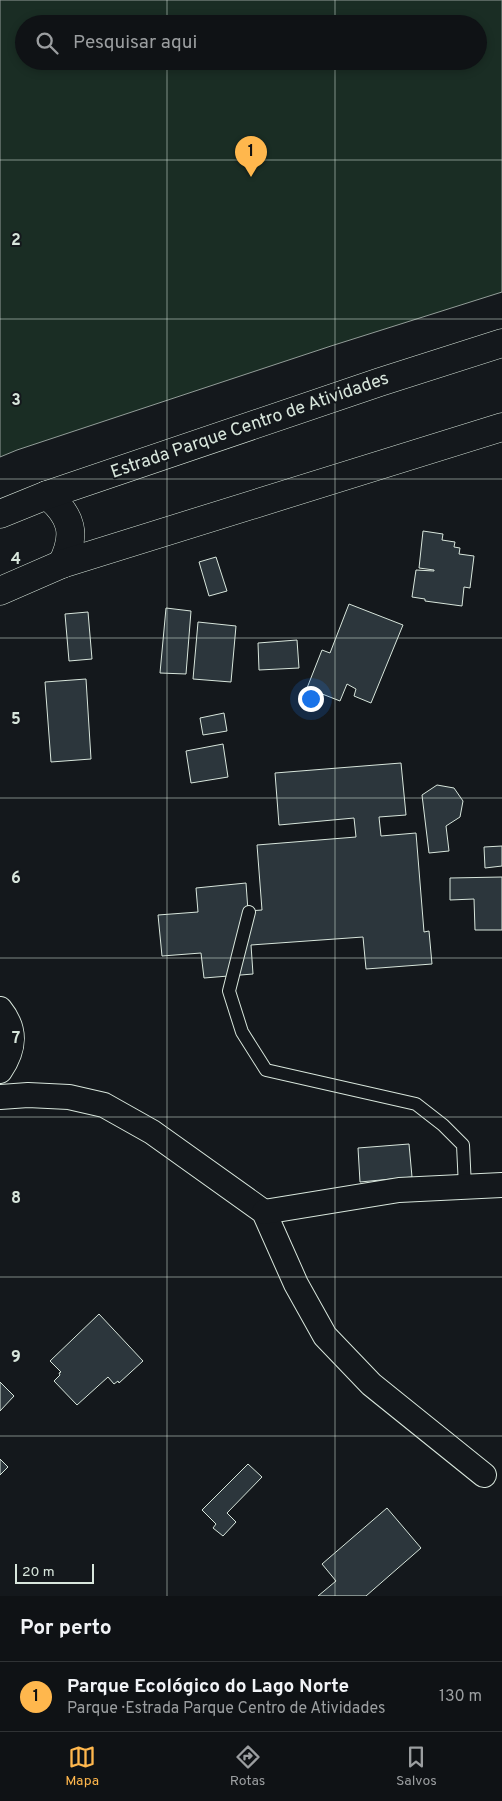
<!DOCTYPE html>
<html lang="pt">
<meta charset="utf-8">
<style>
:root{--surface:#0f1215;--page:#1d2022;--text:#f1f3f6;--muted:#9b9ea0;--line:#2f3234;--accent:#ffb74d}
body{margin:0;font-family:Overpass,sans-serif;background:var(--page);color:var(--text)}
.scale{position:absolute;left:15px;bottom:12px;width:79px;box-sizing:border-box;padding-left:5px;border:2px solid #d8e6dc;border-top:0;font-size:14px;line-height:18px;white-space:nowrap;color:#d8e6dc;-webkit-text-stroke:4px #14181c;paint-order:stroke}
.you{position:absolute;left:310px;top:698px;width:18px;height:18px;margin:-12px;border:4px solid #fff;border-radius:50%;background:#1a73e8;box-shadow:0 0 0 8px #1a73e833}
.badge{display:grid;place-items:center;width:32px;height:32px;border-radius:50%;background:var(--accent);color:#111;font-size:16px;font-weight:700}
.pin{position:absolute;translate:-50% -41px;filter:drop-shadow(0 1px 2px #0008)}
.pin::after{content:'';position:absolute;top:26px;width:18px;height:15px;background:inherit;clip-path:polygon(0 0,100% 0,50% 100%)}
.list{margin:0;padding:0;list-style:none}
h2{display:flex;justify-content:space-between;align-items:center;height:65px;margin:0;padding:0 20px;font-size:21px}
h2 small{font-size:16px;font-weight:400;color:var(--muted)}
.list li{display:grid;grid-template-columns:32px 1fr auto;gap:15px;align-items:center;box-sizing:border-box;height:70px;padding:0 20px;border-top:1px solid var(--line)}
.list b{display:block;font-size:19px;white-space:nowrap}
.list p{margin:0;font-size:16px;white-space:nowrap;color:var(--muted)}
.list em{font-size:16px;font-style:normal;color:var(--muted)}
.icon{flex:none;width:28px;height:28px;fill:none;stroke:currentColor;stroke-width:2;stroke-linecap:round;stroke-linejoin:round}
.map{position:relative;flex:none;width:502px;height:1596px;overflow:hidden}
.search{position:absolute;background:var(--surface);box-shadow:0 2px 8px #0003;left:15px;right:15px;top:15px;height:55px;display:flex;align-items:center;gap:12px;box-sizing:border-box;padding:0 18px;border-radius:28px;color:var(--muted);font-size:19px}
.sheet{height:135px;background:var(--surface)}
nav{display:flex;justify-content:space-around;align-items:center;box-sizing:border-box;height:70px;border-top:1px solid var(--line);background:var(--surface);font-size:14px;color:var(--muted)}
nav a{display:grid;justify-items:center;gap:2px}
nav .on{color:var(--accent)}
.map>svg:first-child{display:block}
</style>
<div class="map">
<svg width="502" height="1596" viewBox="0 0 502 1596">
<rect width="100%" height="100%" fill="#14181c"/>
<path fill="#1a2d24" stroke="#939e99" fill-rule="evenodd" d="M0,0H502V292L331,346L17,450L0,457ZM24,24H478V61H24Z"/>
<g fill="#2c363c" stroke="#d8e6dc">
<path d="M423,531L443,534L442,540L455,542L454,547L460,548L459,554L474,556L470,588L464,587L462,606L425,601V599L412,597L416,570L434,571V570L419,568Z"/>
<path d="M216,557L227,591L209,596L199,562Z"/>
<path d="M349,604L403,625L371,703L354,696L356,689L347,684L340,701L307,688L322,650L330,653Z"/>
<path d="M166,608L191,611L186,674L160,673Z"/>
<path d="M88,612L92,659L69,661L65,614Z"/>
<path d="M198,622L236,626L231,682L193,679Z"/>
<path d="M297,640L299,668L259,670L258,643Z"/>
<path d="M86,679L91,759L51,762L45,682Z"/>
<path d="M224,713L227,731L203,735L200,718Z"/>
<path d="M223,744L228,777L191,783L186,751Z"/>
<path d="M401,763L406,815L379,817L381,836L416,833L424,932L429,931L432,964L366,969L363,937L251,945L253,974L204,978L201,953L162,956L158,915L198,912L196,888L246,883L248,911L262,910L257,845L356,837L354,818L279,825L275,773Z"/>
<path d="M437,785L454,788L463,801L460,817L446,826L449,851L429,853L422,795Z"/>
<path d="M502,846V866L485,868L484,847Z"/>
<path d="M502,877V930H475L474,899L450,900V878Z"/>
<path d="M409,1144L412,1177L360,1182L358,1148Z"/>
<path d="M99,1314L143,1361L119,1383L118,1381L114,1384L108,1377L77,1405L54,1381L60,1375L59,1373L61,1372L50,1361Z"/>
<path d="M0,1382L14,1396L0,1411Z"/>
<path d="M0,1459L8,1467L0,1475Z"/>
<path d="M248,1464L262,1477L227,1513L236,1522L223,1536L213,1528L216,1524L202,1510Z"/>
<path d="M387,1508L421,1548L366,1596H318L336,1581L322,1564Z"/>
</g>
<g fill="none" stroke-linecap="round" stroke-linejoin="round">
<defs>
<path id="service" d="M249,912L229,991L242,1032L266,1070L416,1104L443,1125L463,1145L465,1187"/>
<g id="minor">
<path d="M0,1009C17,1030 15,1049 0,1071"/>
<path d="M0,1097L28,1095L69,1097L104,1105L152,1132L264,1212L296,1284L325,1336L371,1384L484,1475"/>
<path d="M264,1212L399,1190L502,1185"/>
</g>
<g id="secondary">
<path d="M47,495C72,516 77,534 62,564"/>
<path d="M0,514L47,495L380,382L502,343"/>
<path d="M0,591L62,564L502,427"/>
</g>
</defs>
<use href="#service" stroke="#d8e6dc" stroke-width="14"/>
<use href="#minor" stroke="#d8e6dc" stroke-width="26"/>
<use href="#secondary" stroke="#d8e6dc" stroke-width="29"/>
<use href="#service" stroke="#14181c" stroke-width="12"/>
<use href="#minor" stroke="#14181c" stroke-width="24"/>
<use href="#secondary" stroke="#14181c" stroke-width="28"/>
</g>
<path fill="none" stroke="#d8e6dc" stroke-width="1" stroke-opacity="0.55" d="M167,0V24M335,0V24M167,61V1596M335,61V1596M0,160H502M0,319H502M0,479H502M0,638H502M0,798H502M0,958H502M0,1117H502M0,1277H502M0,1436H502"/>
<g text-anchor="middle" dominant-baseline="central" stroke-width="4" stroke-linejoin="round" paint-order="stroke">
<g font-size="18" fill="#d8e6dc" stroke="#14181c">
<text transform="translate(250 426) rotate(-19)">Estrada Parque Centro de Atividades</text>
</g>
</g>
<g font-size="16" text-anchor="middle" font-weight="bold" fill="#d8e6dc" stroke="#14181c" stroke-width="4" stroke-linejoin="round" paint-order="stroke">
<text x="16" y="245">2</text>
<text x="16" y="405">3</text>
<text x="16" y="564">4</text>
<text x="16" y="724">5</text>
<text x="16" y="883">6</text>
<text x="16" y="1043">7</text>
<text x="16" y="1203">8</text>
<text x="16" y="1362">9</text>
</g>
</svg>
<div class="scale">20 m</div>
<div class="you"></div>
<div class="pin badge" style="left:251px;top:177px">1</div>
<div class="search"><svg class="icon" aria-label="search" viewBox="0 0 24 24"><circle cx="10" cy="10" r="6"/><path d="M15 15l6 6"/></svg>Pesquisar aqui</div>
</div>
<section class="sheet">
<h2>Por perto<small></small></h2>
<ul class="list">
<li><span class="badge">1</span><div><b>Parque Ecológico do Lago Norte</b><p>Parque · Estrada Parque Centro de Atividades</p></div><em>130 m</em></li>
</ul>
</section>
<nav>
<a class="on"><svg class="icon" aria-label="map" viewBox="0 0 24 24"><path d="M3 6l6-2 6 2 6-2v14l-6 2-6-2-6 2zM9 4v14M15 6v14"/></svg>Mapa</a>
<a><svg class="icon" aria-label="directions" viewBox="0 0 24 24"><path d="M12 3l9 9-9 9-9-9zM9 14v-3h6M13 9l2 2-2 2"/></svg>Rotas</a>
<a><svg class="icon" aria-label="saved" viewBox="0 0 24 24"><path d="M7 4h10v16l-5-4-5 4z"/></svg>Salvos</a>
</nav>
